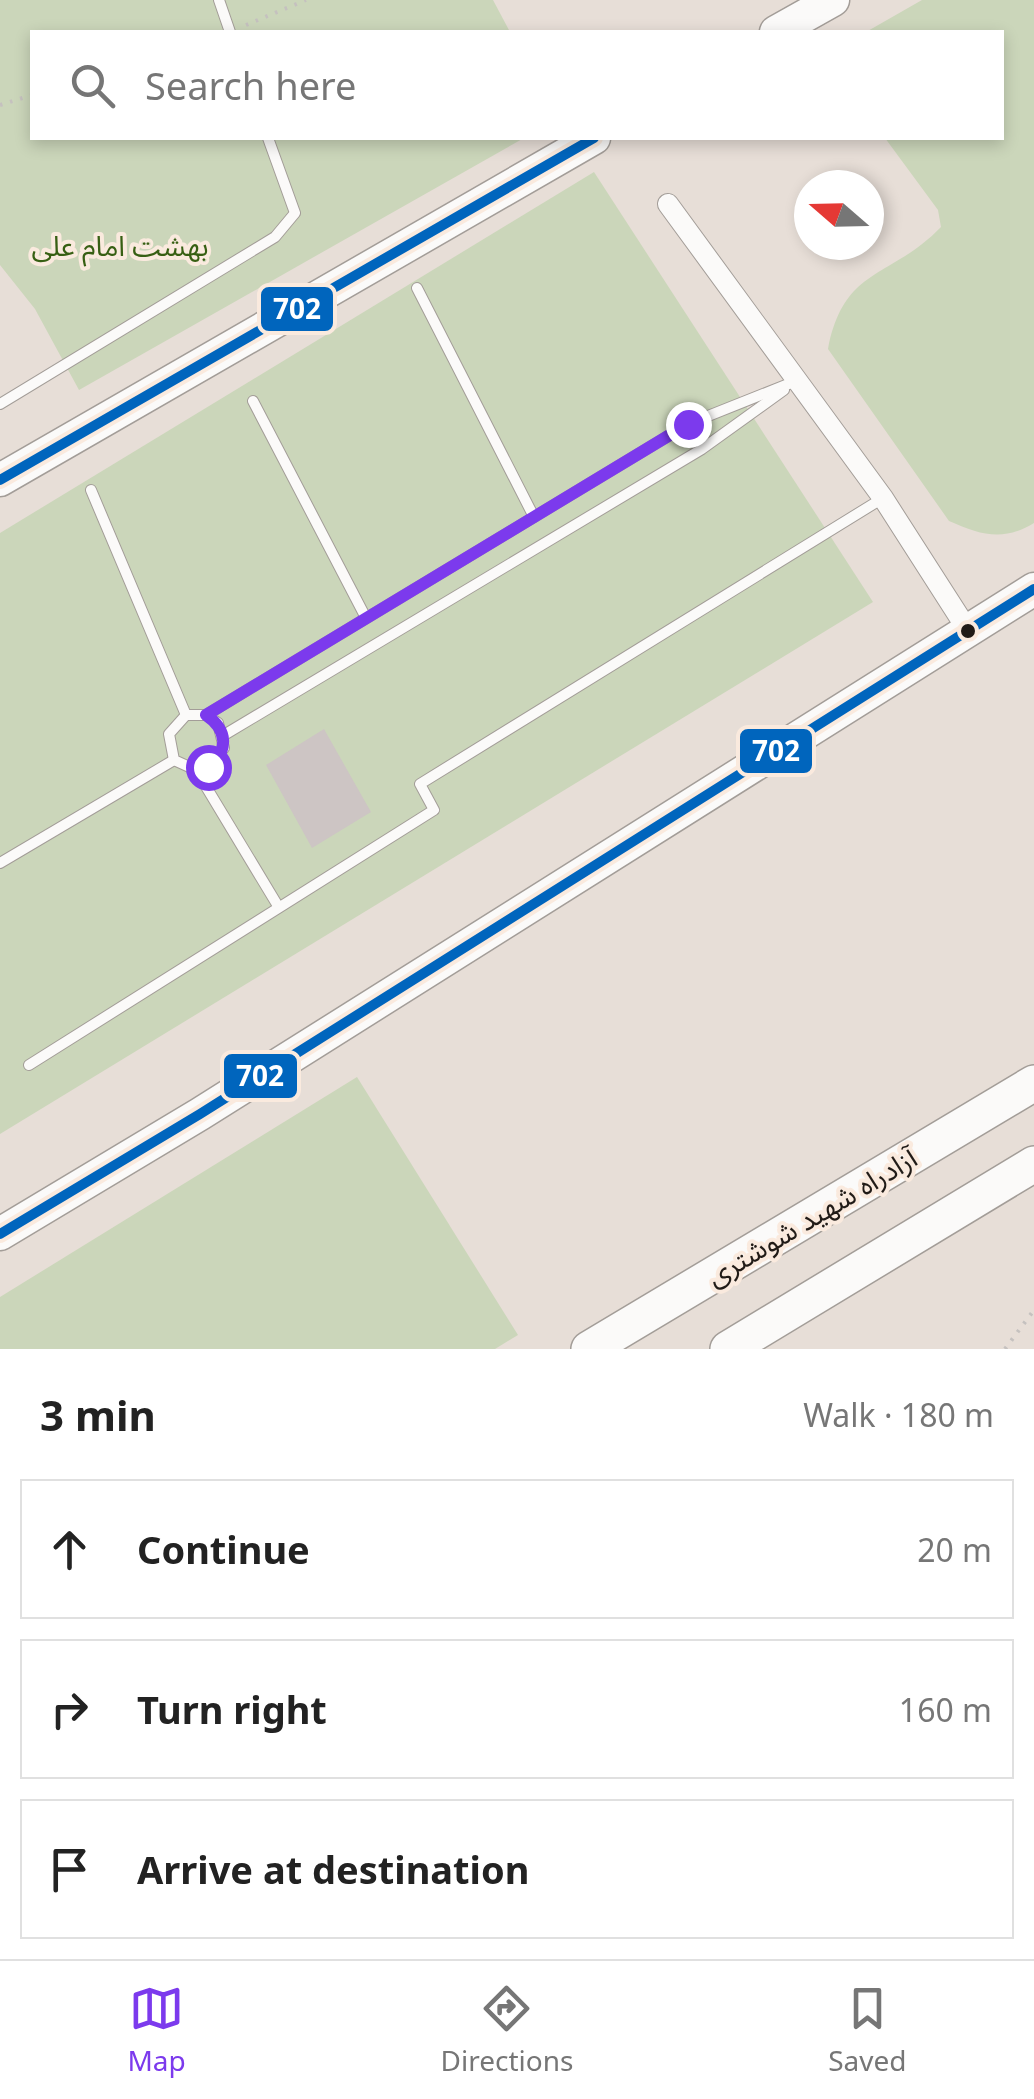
<!DOCTYPE html>
<meta charset="utf-8">
<style>
:root{--surface:#fff;--page:#f6f6f6;--text:#222;--muted:#767676;--line:#e0e0e0;--accent:#7c3aed}
body{margin:0;font-family:"Noto Sans","Noto Sans Arabic",sans-serif;background:var(--page);color:var(--text)}
.compass{position:absolute;left:794px;top:170px;width:90px;height:90px;border-radius:50%;background:var(--surface);box-shadow:0 5px 15px #0003;rotate:290deg}
.stop{position:absolute;width:30px;height:30px;margin:-22px;border:8px solid #7c3aed;border-radius:50%;background:#fff}
.stop.end{background:#7c3aed;border-color:#fff;box-shadow:0 2px 10px #0008}
.list{margin:0;padding:0;list-style:none}
h2{display:flex;justify-content:space-between;align-items:center;height:130px;margin:0;padding:0 40px;font-size:42px}
h2 small{font-size:32px;font-weight:400;color:var(--muted)}
.list li{display:grid;grid-template-columns:65px 1fr auto;gap:30px;align-items:center;box-sizing:border-box;height:140px;margin:0 20px 20px;padding:0 20px;border:2px solid var(--line);border-radius:0px}
.list b{display:block;font-size:38px;white-space:nowrap}
.list em{font-size:32px;font-style:normal;color:var(--muted)}
.icon{flex:none;width:55px;height:55px;fill:none;stroke:currentColor;stroke-width:2;stroke-linecap:round;stroke-linejoin:round}
.map{position:relative;flex:none;width:1034px;height:1349px;overflow:hidden}
.search{position:absolute;background:var(--surface);box-shadow:0 5px 15px #0003;left:30px;right:30px;top:30px;height:110px;display:flex;align-items:center;gap:25px;box-sizing:border-box;padding:0 35px;border-radius:0px;color:var(--muted);font-size:38px}
.sheet{height:610px;background:var(--surface)}
nav{display:flex;justify-content:space-around;align-items:center;box-sizing:border-box;height:140px;border-top:2px solid var(--line);background:var(--surface);font-size:28px;color:var(--muted)}
nav a{display:grid;justify-items:center;gap:5px}
nav .on{color:var(--accent)}
.map>svg:first-child{display:block}
</style>
<div class="map">
<svg width="1034" height="1349" viewBox="0 0 1034 1349">
<rect width="100%" height="100%" fill="#e7ded7"/>
<g fill="#cbd6ba">
<path d="M0,0H493L510,32H32V138H524L79,390L35,309L0,265Z"/>
<path d="M922,0H1034V523C1003,542 981,535 949,521L828,349C844,266 891,279 941,227L938,210L885,138H1002V32H866Z"/>
<path d="M594,172L873,602L0,1134V533Z"/>
<path d="M357,1077L518,1335L495,1349H0V1297Z"/>
</g>
<path fill="#cdc5c4" d="M324,729L371,812L312,848L266,765Z"/>
<g fill="none" stroke-linecap="round" stroke-linejoin="round">
<defs>
<g id="service">
<path d="M219,0L230,32"/>
<path d="M417,288L534,517"/>
<path d="M253,401L366,618"/>
<path d="M0,404L275,237L295,213L268,138"/>
<path d="M91,490L186,715"/>
<path d="M206,715L218,723L224,748L209,767L196,770L174,760L169,734L186,715H206L688,424L796,381"/>
<path d="M224,735L702,449L784,390"/>
<path d="M196,770L278,906"/>
<path d="M0,863L174,760"/>
<path d="M29,1065L434,810L420,784L883,498"/>
</g>
<path id="minor" d="M668,204L883,498L967,629"/>
<g id="trunk">
<path d="M776,32L833,0"/>
<path d="M0,480L594,138"/>
<path d="M0,1234L200,1114L1034,589"/>
</g>
<g id="motorway">
<path d="M589,1349L1034,1083"/>
<path d="M728,1349L1034,1164"/>
</g>
</defs>
<use href="#service" stroke="#a39d98" stroke-width="12"/>
<use href="#minor" stroke="#a39d98" stroke-width="22"/>
<use href="#trunk" stroke="#a39d98" stroke-width="35"/>
<use href="#motorway" stroke="#a39d98" stroke-width="38"/>
<g stroke="#c5c1bf" stroke-width="4" stroke-dasharray="2.5 8" stroke-linecap="butt">
<path d="M246,25L306,0"/>
<path d="M0,105L32,95"/>
<path d="M1005,1349L1034,1310"/>
</g>
<use href="#service" stroke="#fbfaf9" stroke-width="10"/>
<use href="#minor" stroke="#fbfaf9" stroke-width="20"/>
<use href="#trunk" stroke="#fbfaf9" stroke-width="32"/>
<use href="#motorway" stroke="#fbfaf9" stroke-width="35"/>
<defs>
<g id="bus-1">
<path d="M0,480L594,138"/>
<path d="M0,1234L200,1114L1034,589"/>
</g>
</defs>
<use href="#bus-1" stroke="#faeade" stroke-width="18"/>
<use href="#bus-1" stroke="#0065bd" stroke-width="10"/>
</g>
<g fill="none" stroke-linecap="round" stroke-linejoin="round">
<path stroke="#7c3aed" stroke-width="12" d="M208,767C229,751 228,730 206,715L688,424"/>
</g>
<circle fill="#211b17" stroke="#faeade" stroke-width="4" cx="968" cy="631" r="9"/>
<g text-anchor="middle" dominant-baseline="central" stroke-width="8" stroke-linejoin="round" paint-order="stroke">
<g font-size="28" fill="#375f13" stroke="#faeade">
<text x="120" y="245">بهشت امام علی</text>
</g>
<g font-size="28" fill="#211b17" stroke="#faeade">
<text transform="translate(811 1216) rotate(-31)">آزادراه شهید شوشتری</text>
</g>
</g>
<g stroke="#faeade" stroke-width="4">
<rect x="259" y="285" width="76" height="48" rx="10" fill="#0065bd"/>
<rect x="738" y="727" width="76" height="48" rx="10" fill="#0065bd"/>
<rect x="222" y="1052" width="77" height="48" rx="10" fill="#0065bd"/>
</g>
<g font-size="28" text-anchor="middle" font-weight="bold" fill="#fff">
<text x="297" y="319">702</text>
<text x="776" y="761">702</text>
<text x="260" y="1086">702</text>
</g>
</svg>
<svg class="compass" viewBox="-18 -18 36 36"><path d="M0-13l5 13h-10z" fill="#e53935"/><path d="M0 13l5-13h-10z" fill="#767676"/></svg>
<div class="stop" style="left:208px;top:767px"></div>
<div class="stop end" style="left:688px;top:424px"></div>
<div class="search"><svg class="icon" aria-label="search" viewBox="0 0 24 24"><circle cx="10" cy="10" r="6"/><path d="M15 15l6 6"/></svg>Search here</div>
</div>
<section class="sheet">
<h2>3 min<small>Walk · 180 m</small></h2>
<ul class="list">
<li><svg class="icon" aria-label="ahead" viewBox="0 0 24 24"><path d="M12 20V5M6 11l6-6 6 6"/></svg><div><b>Continue</b></div><em>20 m</em></li>
<li><svg class="icon" aria-label="right" viewBox="0 0 24 24"><path d="M7 20v-9h11M14 6l5 5-5 5"/></svg><div><b>Turn right</b></div><em>160 m</em></li>
<li><svg class="icon" aria-label="arrive" viewBox="0 0 24 24"><path d="M6 21V4h12l-3 4 3 4H6"/></svg><div><b>Arrive at destination</b></div></li>
</ul>
</section>
<nav>
<a class="on"><svg class="icon" aria-label="map" viewBox="0 0 24 24"><path d="M3 6l6-2 6 2 6-2v14l-6 2-6-2-6 2zM9 4v14M15 6v14"/></svg>Map</a>
<a><svg class="icon" aria-label="directions" viewBox="0 0 24 24"><path d="M12 3l9 9-9 9-9-9zM9 14v-3h6M13 9l2 2-2 2"/></svg>Directions</a>
<a><svg class="icon" aria-label="saved" viewBox="0 0 24 24"><path d="M7 4h10v16l-5-4-5 4z"/></svg>Saved</a>
</nav>
